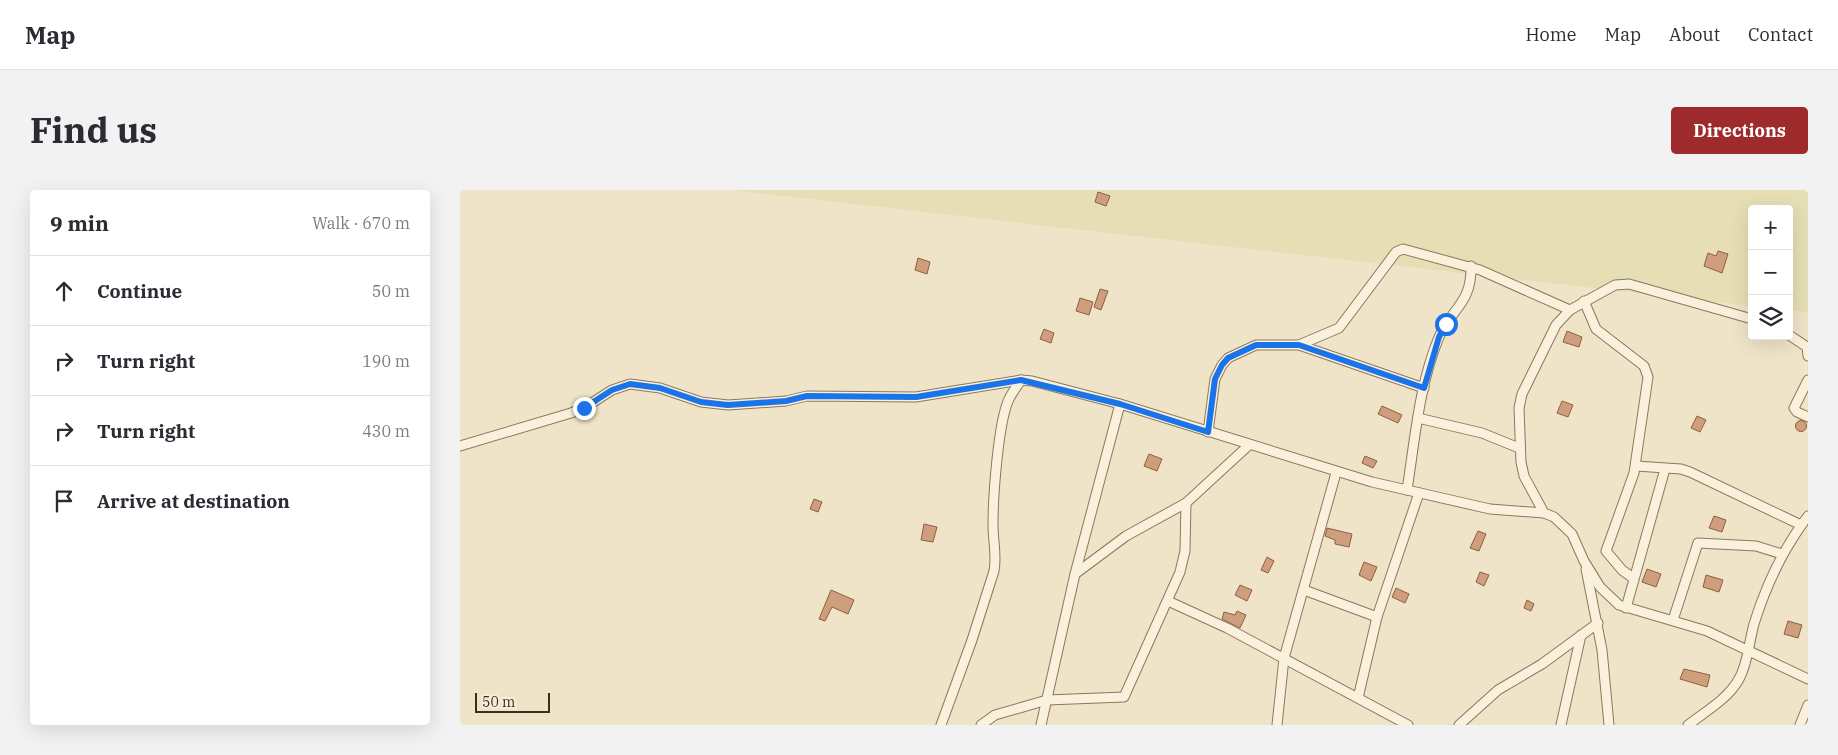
<!DOCTYPE html>
<meta charset="utf-8">
<style>
:root{--surface:#fff;--page:#f2f2f3;--text:#2b2b33;--muted:#7c7c81;--line:#e1e1e2;--accent:#9e2a2b}
body{margin:0;font-family:"IBM Plex Serif",serif;background:var(--page);color:var(--text)}
.controls{position:absolute;right:15px;top:15px;display:grid;overflow:hidden;border-radius:5px;box-shadow:0 5px 20px #0002}
.controls button{width:45px;height:45px;display:grid;place-items:center;padding:0;border:0;border-bottom:1px solid var(--line);background:var(--surface);color:var(--text);font:25px sans-serif}
.scale{position:absolute;left:15px;bottom:12px;width:75px;box-sizing:border-box;padding-left:5px;border:2px solid #3d2e20;border-top:0;font-size:14px;line-height:18px;white-space:nowrap;color:#3d2e20;-webkit-text-stroke:4px #f7eed8;paint-order:stroke}
.stop{position:absolute;width:15px;height:15px;margin:-11px;border:4px solid #1a73e8;border-radius:50%;background:#fff}
.stop.end{background:#1a73e8;border-color:#fff;box-shadow:0 1px 5px #0008}
.list{margin:0;padding:0;list-style:none}
h2{display:flex;justify-content:space-between;align-items:center;height:65px;margin:0;padding:0 20px;font-size:21px}
h2 small{font-size:16px;font-weight:400;color:var(--muted)}
.list li{display:grid;grid-template-columns:32px 1fr auto;gap:15px;align-items:center;box-sizing:border-box;height:70px;padding:0 20px;border-top:1px solid var(--line)}
.list b{display:block;font-size:19px;white-space:nowrap}
.list em{font-size:16px;font-style:normal;color:var(--muted)}
.icon{flex:none;width:28px;height:28px;fill:none;stroke:currentColor;stroke-width:2;stroke-linecap:round;stroke-linejoin:round}
.map{position:relative;flex:none;width:1348px;height:535px;overflow:hidden;border-radius:5px}
header{display:flex;align-items:center;gap:30px;box-sizing:border-box;height:70px;padding:0 25px;background:var(--surface);border-bottom:1px solid var(--line)}
header strong{font-size:24px}
nav{display:flex;gap:28px;margin-inline-start:auto;font-size:18px}
.intro{display:flex;align-items:center;justify-content:space-between;box-sizing:border-box;height:120px;padding:0 30px}
h1{margin:0;font-size:35px}
.button{padding:12px 22px;border-radius:5px;background:var(--accent);color:#fff;font-size:18px;font-weight:700}
main{display:flex;gap:30px;padding:0 30px}
aside{flex:1;background:var(--surface);border-radius:5px;box-shadow:0 5px 20px #0002}
.map>svg:first-child{display:block}
</style>
<header>
<strong>Map</strong>
<nav><a>Home</a><a>Map</a><a>About</a><a>Contact</a></nav>
</header>
<div class="intro"><h1>Find us</h1><a class="button">Directions</a></div>
<main>
<aside>
<h2>9 min<small>Walk · 670 m</small></h2>
<ul class="list">
<li><svg class="icon" aria-label="ahead" viewBox="0 0 24 24"><path d="M12 20V5M6 11l6-6 6 6"/></svg><div><b>Continue</b></div><em>50 m</em></li>
<li><svg class="icon" aria-label="right" viewBox="0 0 24 24"><path d="M7 20v-9h11M14 6l5 5-5 5"/></svg><div><b>Turn right</b></div><em>190 m</em></li>
<li><svg class="icon" aria-label="right" viewBox="0 0 24 24"><path d="M7 20v-9h11M14 6l5 5-5 5"/></svg><div><b>Turn right</b></div><em>430 m</em></li>
<li><svg class="icon" aria-label="arrive" viewBox="0 0 24 24"><path d="M6 21V4h12l-3 4 3 4H6"/></svg><div><b>Arrive at destination</b></div></li>
</ul>
</aside>
<div class="map">
<svg width="1348" height="535" viewBox="0 0 1348 535">
<rect width="100%" height="100%" fill="#f0e4c8"/>
<path fill="#e6deb5" d="M271,0H1348V122L1329,120V19H1292V116Z"/>
<g fill="#cf9f7d" stroke="#8d5f41">
<path d="M638,2L650,6L646,16L635,12Z"/>
<path d="M1258,61L1268,64L1262,83L1244,76L1248,63L1256,66Z"/>
<path d="M458,68L470,72L467,84L455,80Z"/>
<path d="M640,99L648,101L641,120L634,117Z"/>
<path d="M620,108L633,112L629,125L616,121Z"/>
<path d="M584,139L594,143L591,153L580,149Z"/>
<path d="M1107,141L1122,147L1119,157L1103,152Z"/>
<path d="M1102,211L1113,215L1108,227L1097,223Z"/>
<path d="M922,216L942,225L938,233L918,224Z"/>
<path d="M1237,226L1246,230L1240,242L1231,238Z"/>
<circle cx="1341" cy="236" r="5.5"/>
<path d="M689,264L702,269L697,281L684,276Z"/>
<path d="M905,266L917,271L913,278L902,273Z"/>
<path d="M354,309L362,312L358,322L350,319Z"/>
<path d="M1254,326L1266,330L1262,342L1249,338Z"/>
<path d="M464,334L477,337L473,352L461,350Z"/>
<path d="M867,338L892,344L889,357L875,354V350L865,346Z"/>
<path d="M1018,341L1026,344L1019,361L1010,358Z"/>
<path d="M807,367L814,371L808,383L801,380Z"/>
<path d="M904,372L917,377L911,391L899,385Z"/>
<path d="M1187,379L1201,384L1196,397L1182,392Z"/>
<path d="M1020,382L1029,385L1024,396L1016,392Z"/>
<path d="M1246,385L1263,390L1259,402L1243,397Z"/>
<path d="M780,395L792,400L787,411L775,405Z"/>
<path d="M936,398L949,404L945,413L932,407Z"/>
<path d="M371,400L394,410L388,424L372,417L365,431L359,429Z"/>
<path d="M1067,410L1074,414L1071,421L1064,418Z"/>
<path d="M777,421L786,425L780,438L762,429L764,422L775,425Z"/>
<path d="M1328,431L1342,435L1338,448L1324,444Z"/>
<path d="M1224,479L1250,485L1247,497L1220,489Z"/>
</g>
<g fill="none" stroke-linecap="round" stroke-linejoin="round">
<defs>
<g id="minor">
<path d="M1124,111L1136,139L1184,176L1188,187L1174,283L1146,361L1162,380L1173,388"/>
<path d="M1329,145L1347,157L1348,166"/>
<path d="M839,155L879,138L936,62L943,59L1020,80L1110,120"/>
<path d="M1348,190L1334,218L1337,222L1348,227"/>
<path d="M958,228L1022,243L1059,258"/>
<path d="M748,242L755,189L762,175L768,168L796,155H839L964,198"/>
<path d="M0,256L111,223L124,218L152,200L170,194L200,198L241,212L268,215L326,211L347,206L456,207L561,190L572,191L660,214L912,292L1030,319L1084,323L1094,327L1112,344L1124,371L1140,397L1159,415L1247,441L1348,489"/>
<path d="M1176,276L1221,279L1230,282L1341,335"/>
<path d="M947,300C955,249 959,195 979,147C992,118 1012,113 1011,76"/>
<path d="M1084,323L1064,286L1061,272L1059,218L1062,204L1096,135L1110,120L1155,95L1169,94L1292,129"/>
<path d="M1126,379L1142,460L1149,535"/>
<path d="M615,384L666,346L726,313L789,255"/>
<path d="M844,400L917,427"/>
<path d="M708,411L767,438L948,535"/>
<path d="M1166,418L1205,279"/>
<path d="M1213,430L1238,353L1296,356L1322,364"/>
<path d="M898,508L917,427L959,303"/>
<path d="M481,535L512,450L534,381C537,366 533,351 533,335C533,308 538,232 549,209C552,203 557,196 561,190"/>
<path d="M521,535L535,525L587,510L664,507L720,382L725,361L726,313"/>
<path d="M581,535L615,384L660,214"/>
<path d="M817,535L824,468L876,283"/>
<path d="M999,535L1038,500L1082,474L1138,433"/>
<path d="M1101,535L1121,445"/>
<path d="M1228,535C1246,521 1268,509 1279,489C1288,473 1289,452 1294,434C1306,395 1323,359 1348,326"/>
<path d="M1340,535L1348,515"/>
</g>
</defs>
<use href="#minor" stroke="#8d765c" stroke-width="11"/>
<use href="#minor" stroke="#faf1dc" stroke-width="9"/>
</g>
<g fill="none" stroke-linecap="round" stroke-linejoin="round">
<path stroke="#1a73e8" stroke-width="6" d="M124,218L152,200L170,194L200,198L241,212L268,215L326,211L347,206L456,207L561,190L660,214L748,242L755,189L762,175L768,168L796,155H839L964,198L979,147L986,134"/>
</g>
</svg>
<div class="controls">
<button>+</button>
<button>−</button>
<button><svg class="icon" aria-label="layers" viewBox="0 0 24 24"><path d="M12 4l9 5-9 5-9-5zM3 14l9 5 9-5"/></svg></button>
</div>
<div class="scale">50 m</div>
<div class="stop" style="left:986px;top:134px"></div>
<div class="stop end" style="left:124px;top:218px"></div>
</div>
</main>
